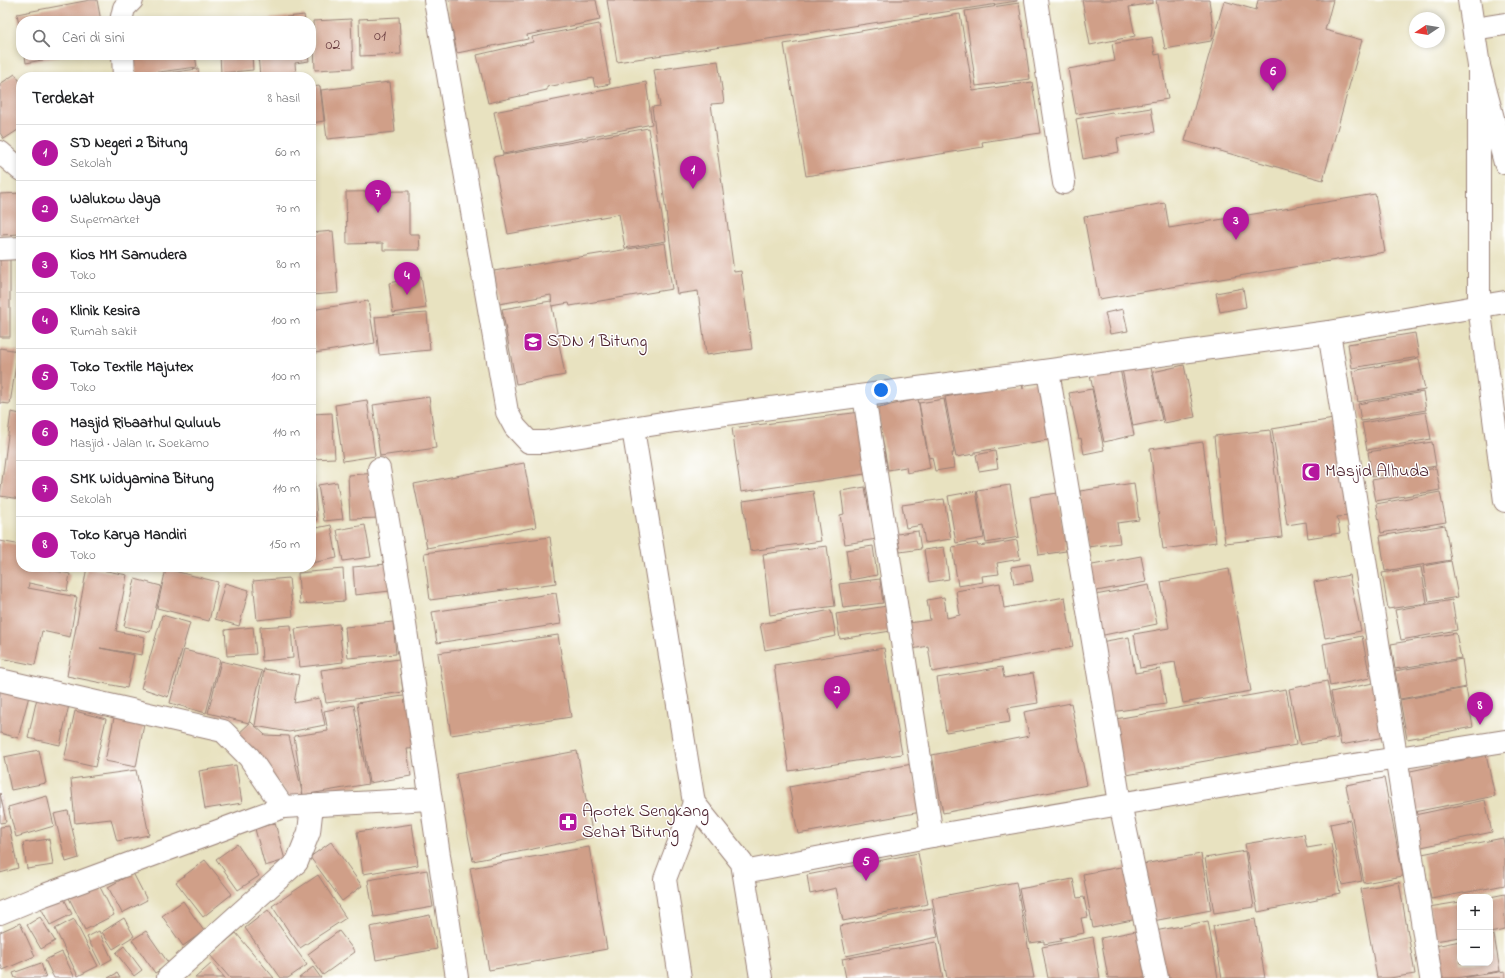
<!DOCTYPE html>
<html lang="id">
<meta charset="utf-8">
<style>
:root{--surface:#fff;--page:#f2f2f2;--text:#202124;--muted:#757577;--line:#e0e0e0;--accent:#b5179e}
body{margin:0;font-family:"Indie Flower",sans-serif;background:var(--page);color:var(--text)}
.controls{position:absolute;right:12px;bottom:12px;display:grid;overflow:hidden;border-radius:8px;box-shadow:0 2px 6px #0003}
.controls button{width:36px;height:36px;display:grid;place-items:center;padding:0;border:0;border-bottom:1px solid var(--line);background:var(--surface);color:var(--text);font:20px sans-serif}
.compass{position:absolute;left:1409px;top:12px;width:36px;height:36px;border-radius:50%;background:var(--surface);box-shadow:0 2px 6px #0003;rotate:258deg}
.you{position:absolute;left:881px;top:390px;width:14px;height:14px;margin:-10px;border:3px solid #fff;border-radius:50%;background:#1a73e8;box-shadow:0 0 0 6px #1a73e833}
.badge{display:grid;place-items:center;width:26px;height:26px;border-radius:50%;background:var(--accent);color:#fff;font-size:13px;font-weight:700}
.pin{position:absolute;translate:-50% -33px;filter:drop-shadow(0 1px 2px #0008)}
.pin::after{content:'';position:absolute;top:21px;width:14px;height:12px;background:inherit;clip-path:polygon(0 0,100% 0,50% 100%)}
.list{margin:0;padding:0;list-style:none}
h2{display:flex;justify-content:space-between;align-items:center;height:52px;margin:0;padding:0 16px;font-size:17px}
h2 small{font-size:13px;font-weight:400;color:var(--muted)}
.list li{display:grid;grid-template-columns:26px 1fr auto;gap:12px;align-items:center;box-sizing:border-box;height:56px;padding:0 16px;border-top:1px solid var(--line)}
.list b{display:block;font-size:15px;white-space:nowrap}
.list p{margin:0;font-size:13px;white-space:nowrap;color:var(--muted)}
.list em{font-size:13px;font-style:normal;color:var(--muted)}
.icon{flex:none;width:22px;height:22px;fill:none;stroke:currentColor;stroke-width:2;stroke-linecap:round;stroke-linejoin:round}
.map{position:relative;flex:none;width:1505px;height:978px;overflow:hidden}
.search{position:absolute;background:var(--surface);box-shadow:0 2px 6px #0003;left:16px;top:16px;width:300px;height:44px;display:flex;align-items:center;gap:10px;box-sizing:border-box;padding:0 14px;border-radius:16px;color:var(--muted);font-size:15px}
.panel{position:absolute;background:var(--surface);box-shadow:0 2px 6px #0003;left:16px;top:72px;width:300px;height:500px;border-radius:16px}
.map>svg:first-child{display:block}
</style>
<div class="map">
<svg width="1505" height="978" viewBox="0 0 1505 978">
<rect width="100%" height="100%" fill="#fff"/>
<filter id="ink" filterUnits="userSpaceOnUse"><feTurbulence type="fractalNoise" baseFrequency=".025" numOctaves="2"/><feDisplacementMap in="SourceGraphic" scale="8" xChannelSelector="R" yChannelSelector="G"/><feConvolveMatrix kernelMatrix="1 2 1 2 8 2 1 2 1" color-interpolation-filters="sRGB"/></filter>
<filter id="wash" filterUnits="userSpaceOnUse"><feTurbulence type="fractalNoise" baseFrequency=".012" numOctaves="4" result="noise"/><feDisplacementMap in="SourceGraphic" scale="16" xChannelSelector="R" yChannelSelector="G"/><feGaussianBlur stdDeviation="0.9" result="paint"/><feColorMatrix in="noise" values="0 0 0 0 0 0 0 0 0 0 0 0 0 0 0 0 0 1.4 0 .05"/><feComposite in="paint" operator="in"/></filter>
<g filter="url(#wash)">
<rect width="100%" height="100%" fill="#e8e2c0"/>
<g id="blocks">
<g fill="#d09f88">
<path d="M90,0H97L101,21H21L20,31L17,14Z"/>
<path d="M446,0H596L600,20L527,35L528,39L457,53Z"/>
<path d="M607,0H1017V1L617,62Z"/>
<path d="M1082,0H1153V3L1129,7L1135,36L1090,45Z"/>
<path d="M1156,0H1209L1213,28L1211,41L1165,49Z"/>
<path d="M1258,0H1333L1325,30L1362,40L1323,180L1185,141L1224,1L1256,10Z"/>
<path d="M1019,3L1030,79L976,86L965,11Z"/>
<path d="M960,14L973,91L1032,82L1040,133L982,142L983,147L806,176L784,44Z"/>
<path d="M304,15L305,21H261L260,20Z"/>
<path d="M399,17L401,54L360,56L359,19Z"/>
<path d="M351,19L353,68L315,70L313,21Z"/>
<path d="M599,24L610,84L595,87L593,78L547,87V90L488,103L477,55L533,42L532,37Z"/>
<path d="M1152,37L1155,55L1160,54L1168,99L1076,114L1068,69L1115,61L1112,44Z"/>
<path d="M25,55H64V56L26,63Z"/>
<path d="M133,55H195L197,67L136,75Z"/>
<path d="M220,55H252L253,70L221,73Z"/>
<path d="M258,55H308L309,61L295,63L296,76L260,77Z"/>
<path d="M718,61L724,103L711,104L734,272L741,271L752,349L706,355L698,291L677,294L652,107L660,106L654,70Z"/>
<path d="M198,69L199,77H145V76Z"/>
<path d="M15,74L21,83V128L4,139L0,133V84Z"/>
<path d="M390,82L395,132L327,139L321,90Z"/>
<path d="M646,82L652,124L503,154L494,112Z"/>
<path d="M320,86L324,121L311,123V87Z"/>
<path d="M1151,108L1155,132L1117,138L1119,152L1083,159L1076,119L1112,112L1113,114Z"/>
<path d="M648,128L666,241L625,248L619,214L508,234L493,157Z"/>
<path d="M409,191V234H419L420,250H383V243L347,244L346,192Z"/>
<path d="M21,193V234L0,235V194Z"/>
<path d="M1375,194L1385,252L1099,299L1084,217L1165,203L1169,228Z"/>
<path d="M333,231L338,293L311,295V233Z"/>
<path d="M665,243L672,289L570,306L569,303L552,306L551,295L499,304L494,271Z"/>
<rect x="19" y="256" width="2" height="37"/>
<rect x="0" y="259" width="10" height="78"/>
<path d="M421,276L426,308L393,313L389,283Z"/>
<path d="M1243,288L1246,307L1220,312L1216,293Z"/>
<path d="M368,301L375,343L315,353L311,326V310Z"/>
<path d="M551,301L565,375L516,384L502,309Z"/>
<path d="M1123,309L1128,331L1110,334L1105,313Z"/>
<path d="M427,313L430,350L379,355L375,317Z"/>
<path d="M1415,333L1419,357L1352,368L1348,344Z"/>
<path d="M0,348L18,351L10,404L0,403Z"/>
<path d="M1419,359L1425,390L1358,402L1352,371Z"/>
<path d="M1150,363L1162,420L1133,426L1122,369Z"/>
<path d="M1184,365L1195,417L1164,423L1153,372Z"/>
<path d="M1120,369L1134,435L1104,442L1090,375Z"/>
<path d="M1044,381L1054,439L975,452V454L956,457L945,397L965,393L964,391L1022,382L1023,389V384Z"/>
<path d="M1092,389L1104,450L1084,454L1081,438L1079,439L1069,393Z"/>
<path d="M1423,392L1426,410L1361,421L1358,404Z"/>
<path d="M429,397L436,448L380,456L373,405Z"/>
<path d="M918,399L930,468L907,473L906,467L888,470L877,408Z"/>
<path d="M944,399L954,453H952L954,468L935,471L932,457L929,458L919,403Z"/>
<path d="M367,400L375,456L343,461L335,405Z"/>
<path d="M11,412L21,414V499L0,496Z"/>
<path d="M861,412L872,473L741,492L732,428Z"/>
<path d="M1426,412L1431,439L1367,450L1362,423Z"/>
<path d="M332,413L335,458L311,459V414Z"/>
<path d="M1334,419L1349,516L1337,517L1340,533L1308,538L1306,522L1287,525L1272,429Z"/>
<path d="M1270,430L1282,537L1225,543L1214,436Z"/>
<path d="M1203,442L1216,542L1163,549L1150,449Z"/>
<path d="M1432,442L1436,466L1372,477L1368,452Z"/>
<path d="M995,451L998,468L979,471L976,455Z"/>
<path d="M524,463L536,527L427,548L414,484Z"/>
<path d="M1436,468L1440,490L1376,501L1372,480Z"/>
<path d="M379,473L381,518L350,519L348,475Z"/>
<path d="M311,477H314L317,520H311Z"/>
<path d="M337,482L343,519L324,521L318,485Z"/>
<path d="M1134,483L1139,520L1117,523L1120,543L1087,547L1080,491Z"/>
<path d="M1010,485L1019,537L986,543L977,490Z"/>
<path d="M865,487L869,510L872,509L877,539L845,544L840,515L844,514L841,491Z"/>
<path d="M813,491L821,541L750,551L743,501Z"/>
<path d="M976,491L984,538L956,543L948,496Z"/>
<path d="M1440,492L1446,522L1381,533L1376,504Z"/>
<path d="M1058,493L1066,551L1039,555L1030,497Z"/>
<path d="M944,499L951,539L925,543L922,525L906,528L902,505Z"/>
<path d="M331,525L337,558L311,563V529Z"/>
<path d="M365,525L371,557L343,561L337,530Z"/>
<path d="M1445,525L1451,560L1385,571L1380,536Z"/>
<path d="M918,531L921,549L900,552L897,534Z"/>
<path d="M550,537L556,583L430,600L424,553Z"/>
<path d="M1017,540L1020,559L997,563L999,574L982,576L983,582L958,586L952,547L977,543L978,546L994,544Z"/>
<path d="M0,541L21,545V567H37L70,574L67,591L29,583L28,588L77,597L70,637L42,631L35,665L0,658Z"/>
<path d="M827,546L835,606L770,615L763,554Z"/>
<path d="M873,546L877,575L850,580L846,550Z"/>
<path d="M944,547L949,579L929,582L924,550Z"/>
<path d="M1141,556L1146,582L1091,592L1087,566Z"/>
<path d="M1451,561L1458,597L1429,602L1423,566Z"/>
<path d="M387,564L390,591L355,595L353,567Z"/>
<path d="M1030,564L1033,581L1014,584L1011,567Z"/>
<path d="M87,567L127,575L116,631L145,637L142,655L100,648L134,655L127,688L67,676Z"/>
<path d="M1421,567L1427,603L1388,609L1382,573Z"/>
<path d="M166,569L218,582L209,621L157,608Z"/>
<path d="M343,569L345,601L300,604L298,573Z"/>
<path d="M1229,569L1251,691L1183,703L1175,662L1140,668L1134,634L1169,628L1161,582Z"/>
<path d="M1349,575L1361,631L1325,638L1314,582Z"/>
<path d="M289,578L293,616L257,620L253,581Z"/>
<path d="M135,579L161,586L150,632L124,626Z"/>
<path d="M880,579L883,603L843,608L839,584Z"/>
<path d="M225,583L249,590L239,626L215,619Z"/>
<path d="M1000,583L1004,608L1065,597L1073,647L932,672L928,646L912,649L908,623L930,620L927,600L944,597L947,618L960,615L956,591Z"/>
<path d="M1149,585L1157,624L1099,636L1090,596Z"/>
<path d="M556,593L561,624L437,643L432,612Z"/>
<path d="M1452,600L1457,630L1401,640L1395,610Z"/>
<path d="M887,606L891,631L840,639L836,614Z"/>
<path d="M831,610L836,636L765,650L760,624Z"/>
<path d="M162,615L190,623L168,697L141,688Z"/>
<path d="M393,622L396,654L348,658L345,627Z"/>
<path d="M339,624L343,662L300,667L295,629Z"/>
<path d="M291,625L293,658L262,661L260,627Z"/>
<path d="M253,627L256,654L227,656L225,630Z"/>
<path d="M1456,633L1461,658L1395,669L1391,644Z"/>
<path d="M558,635L571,717L451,735L438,653Z"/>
<path d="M1362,636L1370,678L1330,686L1323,644Z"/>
<path d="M1129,637L1135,673L1160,669L1166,704L1111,712L1100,642Z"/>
<path d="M884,648L902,754L789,771L774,665Z"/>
<path d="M184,650L220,659L206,713L170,703Z"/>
<path d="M399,659L403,692L326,703L321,670Z"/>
<path d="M1462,659L1466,687L1400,699L1395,671Z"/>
<path d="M221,661L262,671L249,723L208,713Z"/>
<path d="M1002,667L1004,678L1033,673L1038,703L1008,708L1010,722L946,732L937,678Z"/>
<path d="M264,669L299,675L294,703L319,698L325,725L289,732L255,726Z"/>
<path d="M1327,681L1338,738L1300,745L1289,689Z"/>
<path d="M1373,683L1384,737L1341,745L1331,692Z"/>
<path d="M0,688L29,696L18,738L0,733Z"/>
<path d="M1466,688L1473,727L1407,739L1400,700Z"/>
<path d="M1286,689L1296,745L1121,776L1110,720Z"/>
<path d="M410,695L419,748L407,749L411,776L369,783L357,703Z"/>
<path d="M37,698L69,705L60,745L28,738Z"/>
<path d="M1071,703L1087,785L943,813L932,755L1029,736L1024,712Z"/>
<path d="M354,705L368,784L303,795L294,736L328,731L324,711Z"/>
<path d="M75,711L106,719L95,767L64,760Z"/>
<path d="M115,713L145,719L136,767L105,761Z"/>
<path d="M251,722L265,735L289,736L303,796L290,798L237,735Z"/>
<path d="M39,750L46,783L11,790L4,757Z"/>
<path d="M577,751L593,837L473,861L456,774Z"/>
<path d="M1486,755L1495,796L1409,813L1401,773Z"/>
<path d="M912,764L921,812L798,834L789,787Z"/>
<path d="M236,765L242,803L205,809L199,771Z"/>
<path d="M136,770L149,835L117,841L111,819L75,823L71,779Z"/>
<path d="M1384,778L1403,876L1364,883L1346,785Z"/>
<path d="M0,793L6,822L0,823Z"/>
<path d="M47,796L54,826L16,837L8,807Z"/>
<path d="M1485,800L1492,832L1417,848L1410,816Z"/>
<path d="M68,811L79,858L66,862L54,814Z"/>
<path d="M1350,820L1362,881L1342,885L1330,824Z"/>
<path d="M275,823L285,860L265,866L255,829Z"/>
<path d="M412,824L418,865L363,874L357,832Z"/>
<path d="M9,826L18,868L0,873V827Z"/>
<path d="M1304,834L1307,848L1331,844L1340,893L1317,898V900L1258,912L1245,844Z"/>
<path d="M1503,838L1505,850V885L1431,899L1422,854Z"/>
<path d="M49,839L53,865L27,869L23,843Z"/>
<path d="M331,842L362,886L342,901L310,857Z"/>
<path d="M237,844L259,876L238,890L216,859Z"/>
<path d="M589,847L607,949L489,970L470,868Z"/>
<path d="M1245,851L1254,907L1214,913L1205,858Z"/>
<path d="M918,853L928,904L843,921L836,888L810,894L807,875Z"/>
<path d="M1201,854L1211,910L1153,921L1143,864Z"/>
<path d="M205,860L232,894L203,917L176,882Z"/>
<path d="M1126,866L1137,919L1093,928L1083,874Z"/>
<path d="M427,870L433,907L374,917L368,880Z"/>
<path d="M133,873L147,900L122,913L108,887Z"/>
<path d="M318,875L346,918L300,948L272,906Z"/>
<path d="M1073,879L1077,898L1084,897L1088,917L1081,918L1084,933L1060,938L1061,941L1044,944V941L1030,943L1019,889Z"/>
<path d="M1016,882L1034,978H947L932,898Z"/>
<path d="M1399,882L1415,974L1390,978H1377L1361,889Z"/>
<path d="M98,883L114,915L85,930L69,898Z"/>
<path d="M1505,894V930L1490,933V897Z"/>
<path d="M62,895L72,914L50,925L40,906Z"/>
<path d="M183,901L204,931L183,946L162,916Z"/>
<path d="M1460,902V937L1435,941L1429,907Z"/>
<path d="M932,908L938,937L846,956L840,926Z"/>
<path d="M268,910L307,965L288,978H281L245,928Z"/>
<path d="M430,915L437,949L376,960L370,927Z"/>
<path d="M40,917L55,941L41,949L27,925Z"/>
<path d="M124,918L134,936L113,949L102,932Z"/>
<path d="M74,919L98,966L78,976L55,929Z"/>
<path d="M1255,919L1265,978H1222L1213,926Z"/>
<path d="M1208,921L1218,978H1164L1155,931Z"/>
<path d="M20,923L35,956L3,970L0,963V932Z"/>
<path d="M1141,930L1150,978H1108L1101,938Z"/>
<path d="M99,931L112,959L101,965L87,937Z"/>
<path d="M146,931L169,964L155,973L132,940Z"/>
<path d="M339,931L355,952L323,975L308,954Z"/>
<path d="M236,933L274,978H230L210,955Z"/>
<path d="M1494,935L1500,971L1456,978H1440L1435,946L1460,941V963H1490V936Z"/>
<path d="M1093,937L1100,978H1048L1042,947Z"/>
<path d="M936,942L943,978H846L842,959Z"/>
<path d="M124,946L142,970L134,976L116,953Z"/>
<path d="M62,952L75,978H54L45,960Z"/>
<path d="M41,963L46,978H15L13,973Z"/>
<path d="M212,963L225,978H195Z"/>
<path d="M313,967L321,978H299Z"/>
<path d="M1505,971V978H1466V977Z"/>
<path d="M117,973L120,978H108Z"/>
</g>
</g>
</g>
<g filter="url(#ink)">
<use href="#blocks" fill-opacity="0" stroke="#998076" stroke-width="1"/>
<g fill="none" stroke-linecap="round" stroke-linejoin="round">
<defs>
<g id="minor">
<path d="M435,0L507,412L515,427L529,442H544L675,421L1329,332L1505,302"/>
<path d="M1036,0L1064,183"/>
<path d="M121,21L124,8L132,0"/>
<path d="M1474,29L1505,24"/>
<path d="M123,55L124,77"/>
<path d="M0,152L21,170"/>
<path d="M0,249L21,248"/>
<path d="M1329,332L1431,978"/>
<path d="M1048,371L1120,803L1157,978"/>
<path d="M864,396L932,836L1284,776L1505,741"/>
<path d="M633,429L694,803L742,863L761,978"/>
<path d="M379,469L400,590L457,978"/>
<path d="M0,680L223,731L249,757L283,807"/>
<path d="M744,872L932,836"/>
<path d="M0,913L39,897L283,807L430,799"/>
<path d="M168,978L297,862L309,832L312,805"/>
<path d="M680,978L665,879L694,803"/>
</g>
<g id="highway">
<path d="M1469,0L1479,66L1505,163"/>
<path d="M1479,66V306L1505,501"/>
</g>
</defs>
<use href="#minor" stroke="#998076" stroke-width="24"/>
<use href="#highway" stroke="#998076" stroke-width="24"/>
<use href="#minor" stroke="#fff" stroke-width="22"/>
<use href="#highway" stroke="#fff" stroke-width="22"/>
</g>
</g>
<defs>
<symbol id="school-square" viewBox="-11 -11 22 22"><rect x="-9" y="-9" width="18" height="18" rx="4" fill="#b5179e" stroke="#fff"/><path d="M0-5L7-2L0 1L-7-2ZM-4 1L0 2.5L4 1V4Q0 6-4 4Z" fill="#fff"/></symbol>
<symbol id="mosque-square" viewBox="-11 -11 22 22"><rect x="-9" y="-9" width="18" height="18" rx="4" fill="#b5179e" stroke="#fff"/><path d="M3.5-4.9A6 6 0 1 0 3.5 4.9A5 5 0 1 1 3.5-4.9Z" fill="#fff"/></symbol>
<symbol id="pharmacy-square" viewBox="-11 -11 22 22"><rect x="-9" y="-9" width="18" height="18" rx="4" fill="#b5179e" stroke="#fff"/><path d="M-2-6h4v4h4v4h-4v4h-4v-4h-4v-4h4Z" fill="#fff"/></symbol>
</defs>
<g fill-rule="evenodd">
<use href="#school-square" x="522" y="331" width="22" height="22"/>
<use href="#mosque-square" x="1300" y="461" width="22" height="22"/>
<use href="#pharmacy-square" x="557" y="811" width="22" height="22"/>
</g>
<g text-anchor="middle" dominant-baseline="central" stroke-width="3" stroke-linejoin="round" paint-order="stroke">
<g font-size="16" fill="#6c3f42">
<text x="380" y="36">01</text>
<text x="333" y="45">02</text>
</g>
<g font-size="18" fill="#4a1f2b" stroke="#fff" text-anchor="start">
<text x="547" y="342">SDN 1 Bitung</text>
<text x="1325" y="472">Masjid Alhuda</text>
<text x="582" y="812">Apotek Sengkang<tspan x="582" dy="21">Sehat Bitung</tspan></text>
</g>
</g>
</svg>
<div class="controls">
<button>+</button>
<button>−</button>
</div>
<svg class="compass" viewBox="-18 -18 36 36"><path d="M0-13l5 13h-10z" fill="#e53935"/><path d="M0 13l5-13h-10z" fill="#757577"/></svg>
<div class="you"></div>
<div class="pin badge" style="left:693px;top:189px">1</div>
<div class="pin badge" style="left:837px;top:709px">2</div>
<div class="pin badge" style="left:1236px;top:240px">3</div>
<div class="pin badge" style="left:407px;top:295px">4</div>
<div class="pin badge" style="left:866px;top:881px">5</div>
<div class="pin badge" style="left:1273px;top:91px">6</div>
<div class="pin badge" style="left:378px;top:213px">7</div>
<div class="pin badge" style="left:1480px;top:725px">8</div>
<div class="search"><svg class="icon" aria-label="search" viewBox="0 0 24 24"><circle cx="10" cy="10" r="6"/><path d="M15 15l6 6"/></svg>Cari di sini</div>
<section class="panel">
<h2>Terdekat<small>8 hasil</small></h2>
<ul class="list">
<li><span class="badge">1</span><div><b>SD Negeri 2 Bitung</b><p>Sekolah</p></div><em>60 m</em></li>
<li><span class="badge">2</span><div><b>Walukow Jaya</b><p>Supermarket</p></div><em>70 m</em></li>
<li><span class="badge">3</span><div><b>Kios MM Samudera</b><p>Toko</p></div><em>80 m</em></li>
<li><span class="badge">4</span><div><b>Klinik Kesira</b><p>Rumah sakit</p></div><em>100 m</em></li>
<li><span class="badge">5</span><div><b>Toko Textile Majutex</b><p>Toko</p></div><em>100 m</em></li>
<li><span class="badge">6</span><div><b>Masjid Ribaathul Quluub</b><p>Masjid · Jalan Ir. Soekarno</p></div><em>110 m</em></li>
<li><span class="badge">7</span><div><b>SMK Widyamina Bitung</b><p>Sekolah</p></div><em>110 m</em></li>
<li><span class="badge">8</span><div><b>Toko Karya Mandiri</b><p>Toko</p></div><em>150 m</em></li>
</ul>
</section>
</div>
